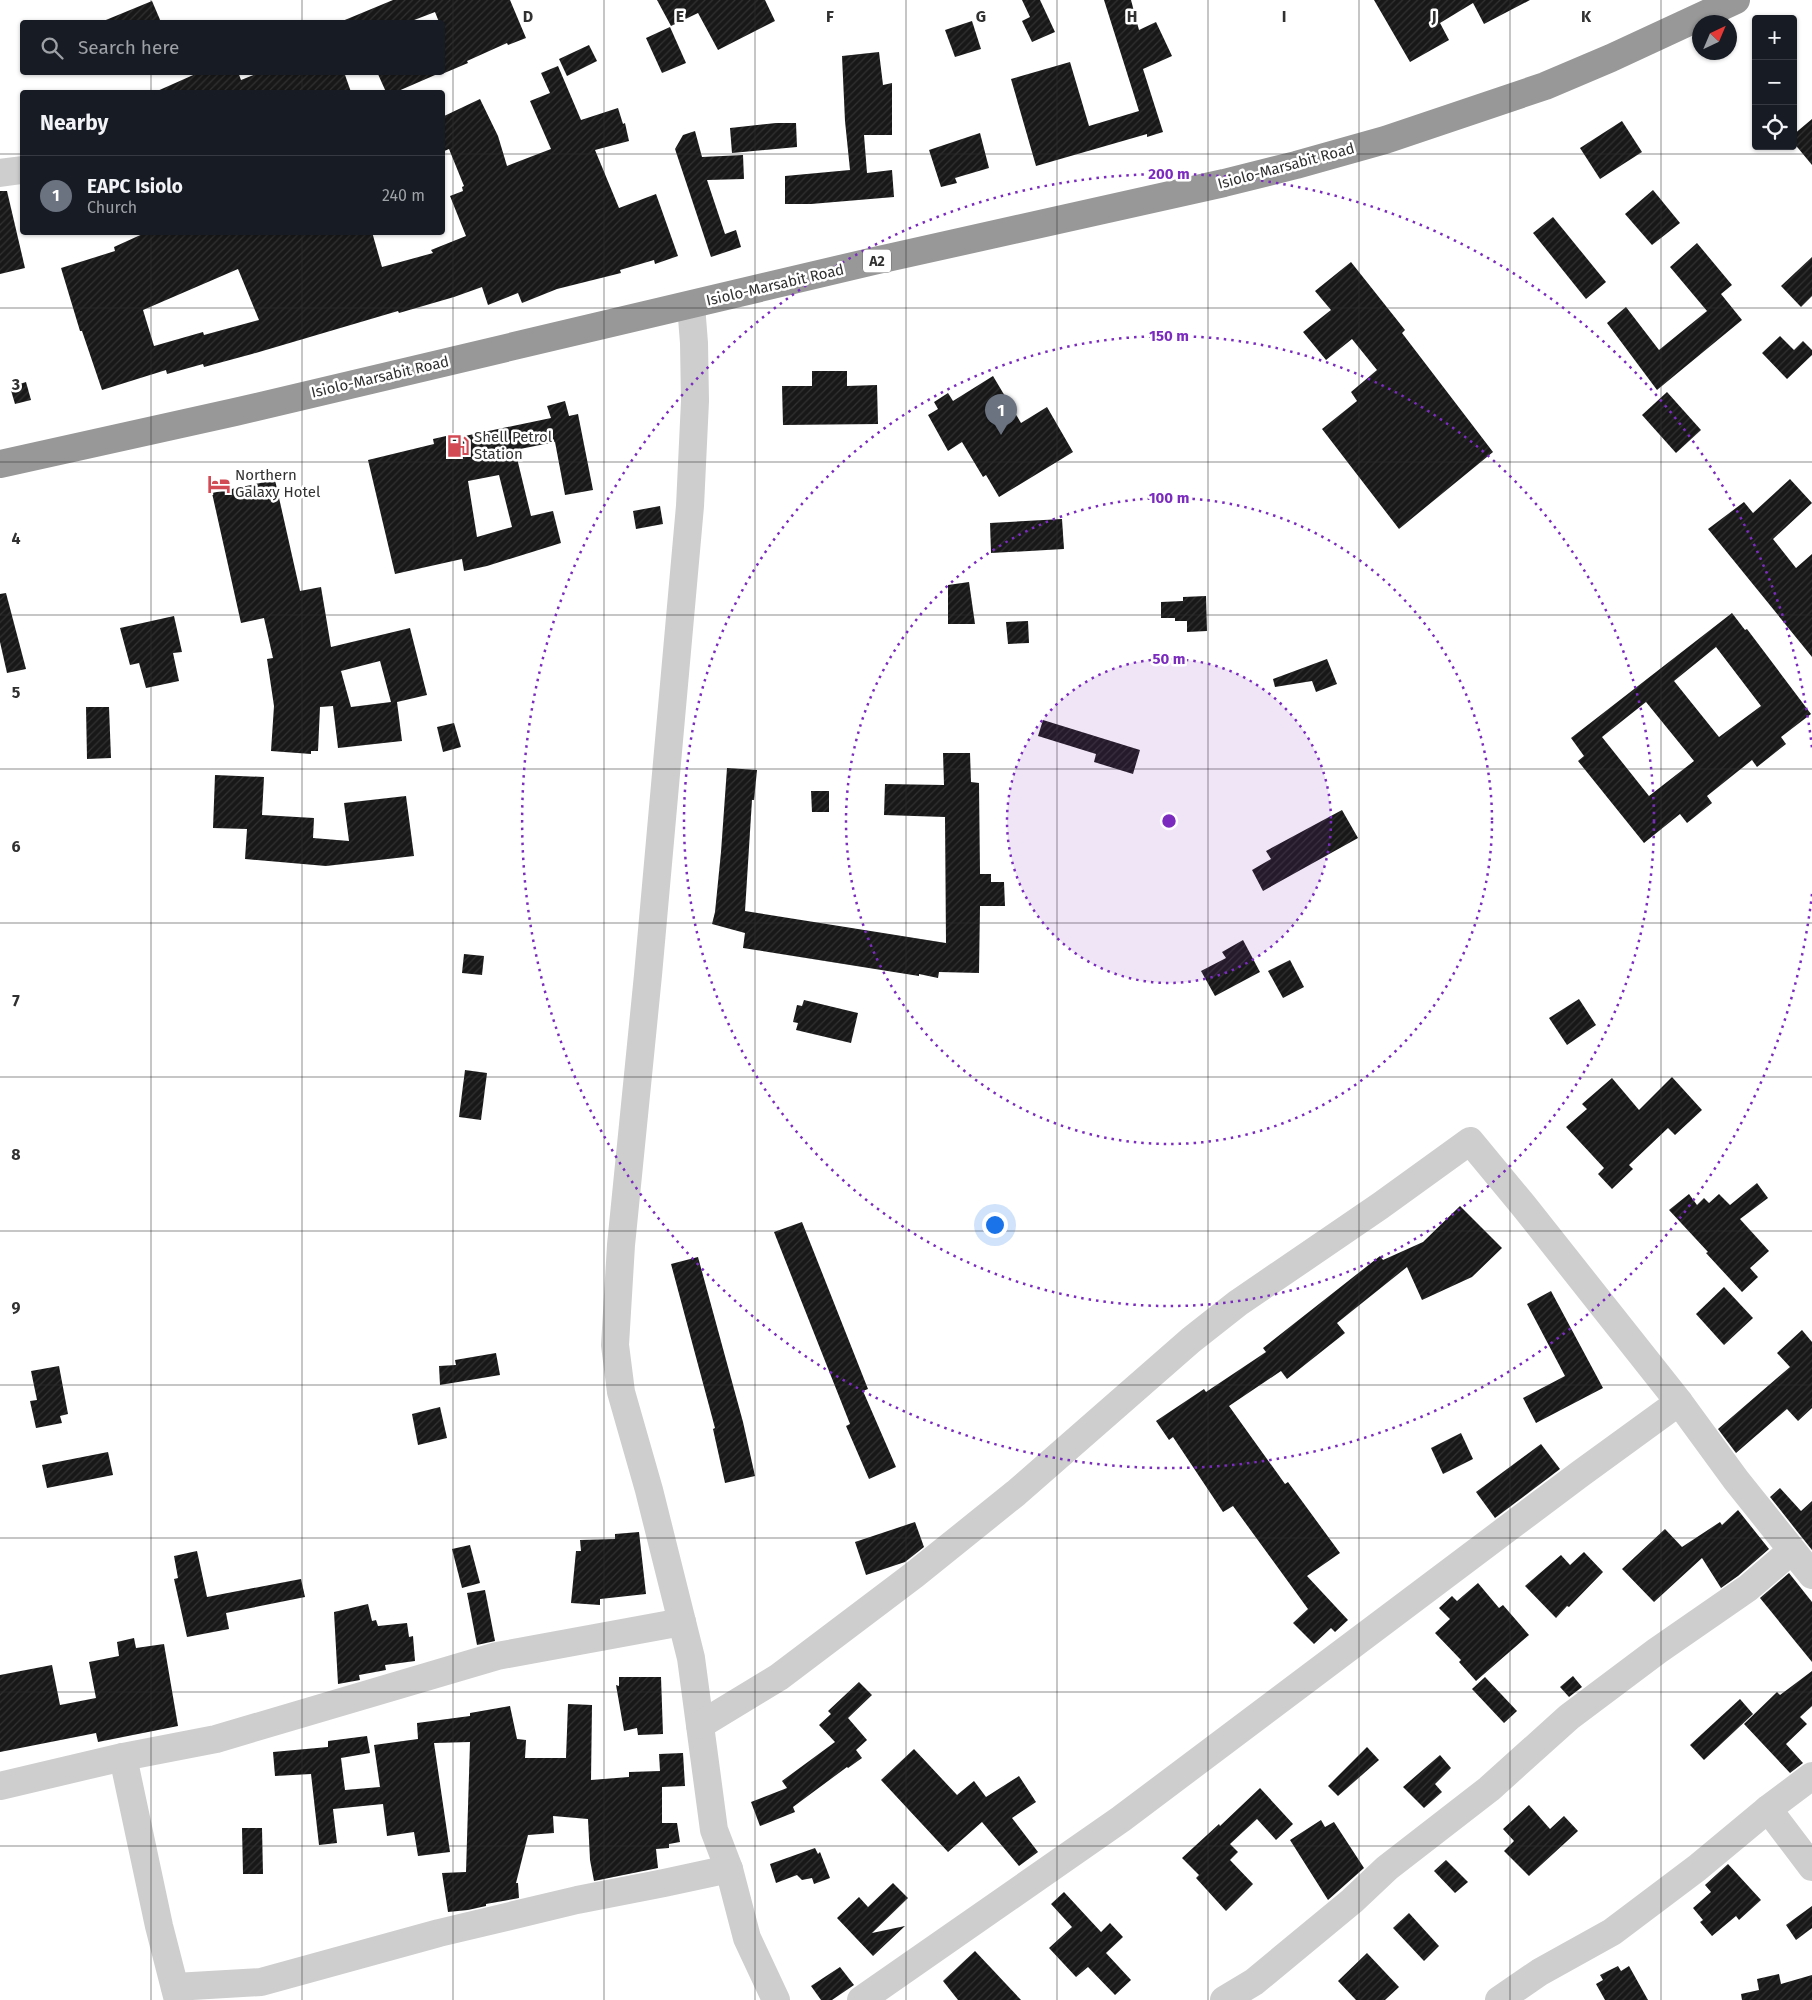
<!DOCTYPE html>
<meta charset="utf-8">
<style>
:root{--surface:#171b24;--page:#20242c;--text:#f1f3f6;--muted:#9ea1a6;--line:#363941;--accent:#d93025}
body{margin:0;font-family:"Fira Sans",sans-serif;background:var(--page);color:var(--text)}
.controls{position:absolute;right:15px;top:15px;display:grid;overflow:hidden;border-radius:5px;box-shadow:0 1px 4px #0004}
.controls button{width:45px;height:45px;display:grid;place-items:center;padding:0;border:0;border-bottom:1px solid var(--line);background:var(--surface);color:var(--text);font:25px sans-serif}
.compass{position:absolute;left:1692px;top:15px;width:45px;height:45px;border-radius:50%;background:var(--surface);box-shadow:0 1px 4px #0004;rotate:44deg}
.you{position:absolute;left:994px;top:1224px;width:18px;height:18px;margin:-12px;border:4px solid #fff;border-radius:50%;background:#1a73e8;box-shadow:0 0 0 8px #1a73e833}
.badge{display:grid;place-items:center;width:32px;height:32px;border-radius:50%;background:var(--accent);color:#fff;font-size:16px;font-weight:700}
.pin{position:absolute;translate:-50% -41px;filter:drop-shadow(0 1px 2px #0008)}
.pin::after{content:'';position:absolute;top:26px;width:18px;height:15px;background:inherit;clip-path:polygon(0 0,100% 0,50% 100%)}
.list{margin:0;padding:0;list-style:none}
h2{display:flex;justify-content:space-between;align-items:center;height:65px;margin:0;padding:0 20px;font-size:21px}
h2 small{font-size:16px;font-weight:400;color:var(--muted)}
.list li{display:grid;grid-template-columns:32px 1fr auto;gap:15px;align-items:center;box-sizing:border-box;height:80px;padding:0 20px;border-top:1px solid var(--line)}
.list b{display:block;font-size:19px;white-space:nowrap}
.list p{margin:0;font-size:16px;white-space:nowrap;color:var(--muted)}
.list em{font-size:16px;font-style:normal;color:var(--muted)}
.icon{flex:none;width:28px;height:28px;fill:none;stroke:currentColor;stroke-width:2;stroke-linecap:round;stroke-linejoin:round}
.map{position:relative;flex:none;width:1812px;height:2000px;overflow:hidden}
.search{position:absolute;background:var(--surface);box-shadow:0 1px 4px #0004;left:20px;top:20px;width:425px;height:55px;display:flex;align-items:center;gap:12px;box-sizing:border-box;padding:0 18px;border-radius:5px;color:var(--muted);font-size:19px}
.panel{position:absolute;background:var(--surface);box-shadow:0 1px 4px #0004;left:20px;top:90px;width:425px;height:145px;border-radius:5px}
.map>svg:first-child{display:block}
</style>
<div class="map">
<svg width="1812" height="2000" viewBox="0 0 1812 2000">
<defs>
<pattern id="building-hatch" width="6" height="6" patternUnits="userSpaceOnUse" patternTransform="scale(1.25)"><rect width="6" height="6" fill="#181818"/><path d="M-1 1l2-2M0 6l6-6M5 7l2-2" fill="none" stroke="#313131"/></pattern>
</defs>
<rect width="100%" height="100%" fill="#fff"/>
<g fill="url(#building-hatch)" fill-rule="evenodd">
<path d="M393,0H510L526,38L508,45L507,43L467,61L468,63L442,74V22H439L435,12L409,22H340Z"/>
<path d="M657,0H765L775,21L718,50L698,13L671,26Z"/>
<path d="M1022,0H1040L1055,32L1032,42L1022,21L1030,17Z"/>
<path d="M1104,0H1131L1139,30L1156,22L1172,56L1143,69L1163,132L1147,137V134L1036,166L1011,79L1070,62L1089,126L1139,111Z"/>
<path d="M1374,0H1530L1484,24L1473,3L1440,23L1449,40L1410,62Z"/>
<path d="M152,1L161,22H101Z"/>
<path d="M972,21L981,49L955,57L945,30Z"/>
<path d="M670,27L686,63L662,73L646,38Z"/>
<path d="M589,45L597,61L567,76L559,59Z"/>
<path d="M879,52L883,85L892,83V135H864L867,173L892,170L894,197L811,204H785V176L850,170L845,121L842,56Z"/>
<path d="M558,66L581,120L618,108L623,124L625,123L629,141L595,150L619,208L656,194L678,256L655,264L654,260L620,270L621,273L557,289L522,303L518,293L488,305L482,287L454,297L399,313L398,311L252,354L204,367L203,364L167,374L166,370L102,390L82,331H80L61,268L115,251L114,247L147,232H372L382,267L433,253L431,250L466,236L450,196L463,191L462,187L464,186L449,149L442,152V117L480,99L498,136L507,166L551,149L530,101L550,93L541,73ZM238,269L259,320L204,335L203,332L154,346L143,310Z"/>
<path d="M200,72H238L241,80L261,72H344L351,92H155Z"/>
<path d="M377,72H442L396,92H386Z"/>
<path d="M1812,119V165L1793,142V135Z"/>
<path d="M1622,121L1642,152L1600,179L1580,148Z"/>
<path d="M776,123H796L797,147L732,153L730,128Z"/>
<path d="M695,131L702,157L743,155L744,179L707,180L725,234L736,230L741,247L711,257L675,149L683,135Z"/>
<path d="M980,133L989,168L955,178L957,183L941,187L929,150Z"/>
<path d="M1653,190L1680,223L1652,245L1625,214Z"/>
<path d="M0,191H7L25,268L0,274Z"/>
<path d="M1553,217L1606,282L1586,299L1533,233Z"/>
<path d="M1697,243L1732,285L1721,294L1742,320L1657,390L1607,323L1626,307L1659,350L1707,311L1670,267Z"/>
<path d="M1812,257V296L1801,307L1781,286Z"/>
<path d="M1351,262L1405,330L1402,333L1493,452L1399,529L1322,429L1357,401L1351,392L1377,370L1352,339L1326,360L1303,332L1331,310L1315,291Z"/>
<path d="M1780,336L1794,350L1803,341L1812,350V355L1787,379L1762,353Z"/>
<path d="M812,371H847V386L877,385L878,424L783,425L782,386H812Z"/>
<path d="M993,376L1021,423L1047,407L1073,452L999,497L986,475L983,477L962,442L948,451L928,415L938,409L934,402L948,393L953,401Z"/>
<path d="M26,382L31,400L15,404L10,387Z"/>
<path d="M1667,392L1701,430L1676,453L1642,415Z"/>
<path d="M565,401L569,416L578,414L593,490L565,495L555,442L515,450L531,516L553,511L561,543L487,566L464,571L462,559L395,574L368,460L434,444L433,439L459,433L460,437L551,418L547,406ZM499,475L512,527L477,537L468,481Z"/>
<path d="M1790,479L1812,503L1773,539L1796,568L1812,554V657L1708,529L1744,502L1753,513Z"/>
<path d="M275,480L300,591L321,587L331,647L410,628L427,695L397,702L402,741L338,748L333,706L320,707L318,751H311V754L271,751L274,706L267,659L273,658L264,618L241,623L212,493ZM380,661L391,702L351,707L341,671Z"/>
<path d="M660,506L663,524L636,529L633,511Z"/>
<path d="M1062,519L1064,549L991,553L990,523Z"/>
<path d="M969,582L975,624H948V585Z"/>
<path d="M6,593L26,669L7,673L0,642V594Z"/>
<path d="M1206,596L1207,631L1187,632V621H1175V618H1161V602L1183,601V597Z"/>
<path d="M1732,613L1745,630L1747,629L1811,714L1781,737L1786,744L1757,767L1752,760L1707,796L1712,803L1687,823L1680,814L1644,843L1578,761L1584,756L1571,738ZM1716,647L1761,706L1719,737L1674,681ZM1646,702L1694,761L1649,796L1602,737Z"/>
<path d="M174,616L182,652L173,653L179,681L146,688L139,663L130,665L120,628Z"/>
<path d="M1028,621L1029,643L1008,644L1006,622Z"/>
<path d="M1327,659L1337,684L1316,692L1312,681L1275,687L1273,679Z"/>
<path d="M86,707H109L111,758L87,759Z"/>
<path d="M1043,720L1140,750L1133,774L1094,762L1096,754L1038,736Z"/>
<path d="M454,723L461,747L443,752L437,727Z"/>
<path d="M943,753H970L971,782L979,783L980,874H991V882H1004L1005,906H980L979,973L939,972L938,978L919,974V976L743,948L745,933L712,924L715,912L721,852L727,768L757,770L754,800H752L745,911L946,943L945,817L884,815L885,784L944,785Z"/>
<path d="M215,775L264,777L262,815L314,818L313,838L349,841L344,803L406,796L414,856L326,866L245,859L247,829L213,828Z"/>
<path d="M811,791H829V812H812Z"/>
<path d="M1342,810L1358,838L1263,891L1252,870L1271,859L1266,851Z"/>
<path d="M1243,940L1260,972L1215,996L1201,971L1226,958L1222,952Z"/>
<path d="M464,954L484,956L482,975L462,973Z"/>
<path d="M1290,960L1304,987L1283,998L1268,971Z"/>
<path d="M1579,999L1596,1025L1567,1045L1549,1018Z"/>
<path d="M804,1000L858,1013L851,1043L796,1030L798,1023L793,1022L797,1005L802,1006Z"/>
<path d="M465,1070L487,1073L481,1120L459,1117Z"/>
<path d="M1672,1077L1702,1110L1675,1135L1668,1128L1629,1165L1633,1169L1612,1189L1598,1174L1604,1168L1566,1127L1587,1109L1582,1104L1612,1078L1639,1110Z"/>
<path d="M1757,1183L1768,1198L1740,1219L1769,1251L1750,1268L1758,1277L1742,1292L1706,1253L1708,1252L1669,1210L1689,1194L1697,1205L1704,1198L1709,1203L1719,1194L1730,1205Z"/>
<path d="M1460,1206L1502,1248L1472,1277L1422,1300L1407,1267L1337,1323L1345,1333L1287,1379L1281,1371L1229,1406L1285,1484L1288,1482L1340,1553L1307,1576L1348,1620L1335,1632L1331,1628L1314,1644L1293,1623L1308,1609L1233,1506L1223,1512L1173,1437L1169,1440L1156,1421L1204,1389L1206,1392L1266,1352L1263,1348L1380,1256L1383,1260L1423,1242Z"/>
<path d="M802,1222L868,1389L863,1391L896,1467L869,1479L846,1426L850,1424L774,1232Z"/>
<path d="M698,1257L743,1422L755,1476L725,1483L713,1429L715,1428L671,1264Z"/>
<path d="M1724,1287L1753,1318L1724,1345L1696,1314Z"/>
<path d="M1551,1291L1603,1388L1536,1423L1523,1398L1565,1376L1527,1304Z"/>
<path d="M1802,1330L1812,1342V1408L1798,1421L1787,1409L1736,1453L1718,1429L1790,1367L1777,1353Z"/>
<path d="M496,1353L500,1375L440,1385L439,1366L456,1365L455,1360Z"/>
<path d="M59,1366L68,1414L60,1416L62,1423L36,1428L30,1401L37,1400L31,1371Z"/>
<path d="M440,1407L447,1438L418,1445L412,1414Z"/>
<path d="M1461,1433L1473,1459L1443,1474L1431,1448Z"/>
<path d="M1541,1444L1560,1469L1495,1518L1476,1492Z"/>
<path d="M108,1452L113,1475L47,1488L42,1465Z"/>
<path d="M1780,1488L1801,1511L1812,1501V1550L1770,1497Z"/>
<path d="M1738,1510L1769,1549L1738,1576L1721,1588L1702,1558L1654,1602L1622,1569L1665,1529L1682,1547L1720,1522L1722,1525Z"/>
<path d="M915,1522L924,1547L905,1562L866,1575L855,1542Z"/>
<path d="M639,1532L646,1594L600,1599V1605L571,1603L576,1551H581L580,1540L615,1539V1534Z"/>
<path d="M470,1545L480,1583L462,1588L452,1549Z"/>
<path d="M197,1551L207,1597L301,1579L305,1597L226,1613L229,1629L187,1637L174,1579L178,1578L174,1556Z"/>
<path d="M1584,1552L1603,1572L1569,1607L1567,1606L1556,1618L1525,1586L1561,1555L1570,1565Z"/>
<path d="M1789,1573L1812,1602V1662L1760,1598Z"/>
<path d="M1478,1583L1499,1608L1503,1605L1529,1635L1476,1681L1459,1662L1461,1660L1435,1633L1450,1619L1439,1608L1452,1596L1457,1601Z"/>
<path d="M485,1590L495,1641L477,1645L467,1593Z"/>
<path d="M368,1604L372,1621L376,1620L378,1626L407,1623L409,1637L413,1636L415,1661L385,1665L386,1670L359,1675L360,1680L338,1684L334,1612Z"/>
<path d="M134,1638L136,1648L164,1644L178,1726L98,1742L96,1733L0,1752V1675L52,1665L60,1705L96,1698L89,1662L119,1656L117,1642Z"/>
<path d="M1812,1671V1706L1800,1717L1807,1724L1786,1744L1803,1763L1790,1773L1744,1724L1777,1692L1780,1695Z"/>
<path d="M1573,1676L1582,1687L1569,1697L1560,1687Z"/>
<path d="M619,1677H661L663,1734L638,1735L637,1728L624,1731L616,1685L619,1686Z"/>
<path d="M1485,1677L1517,1711L1504,1723L1472,1689Z"/>
<path d="M859,1682L872,1695L848,1718L867,1740L856,1750L862,1758L848,1768L847,1767L793,1807L795,1812L760,1826L751,1802L787,1788L782,1781L835,1742L819,1725L831,1714L828,1711Z"/>
<path d="M1740,1699L1753,1714L1704,1760L1690,1745Z"/>
<path d="M568,1704L592,1705L591,1780L629,1777V1772L660,1771L659,1754L683,1753L685,1786L662,1787V1823H677L680,1842L669,1844V1848L656,1849L658,1868L594,1881L590,1860L588,1819L553,1816L554,1833L528,1835L516,1883H518L519,1898L486,1904V1906L468,1910L448,1912L442,1873L466,1872L470,1742L434,1743L450,1852L418,1856L414,1832L387,1836L383,1804L333,1809L337,1843L319,1845L311,1774L275,1776L273,1752L328,1747V1741L367,1736L370,1753L341,1758L345,1790L380,1787L374,1745L418,1739L417,1723L470,1716V1713L510,1706L517,1739L526,1740L525,1758H566Z"/>
<path d="M1367,1747L1379,1760L1338,1796L1328,1786Z"/>
<path d="M914,1749L957,1795L974,1781L986,1797L1019,1776L1036,1802L1012,1818L1038,1852L1019,1866L982,1822L948,1852L881,1780Z"/>
<path d="M1440,1755L1451,1768L1435,1784L1442,1792L1424,1808L1403,1787Z"/>
<path d="M1260,1788L1293,1824L1276,1840L1257,1819L1230,1844L1238,1852L1230,1860L1253,1884L1226,1911L1196,1878L1199,1875L1182,1858L1219,1824L1220,1826Z"/>
<path d="M1529,1805L1550,1829L1564,1816L1578,1831L1529,1876L1504,1851L1514,1841L1503,1829Z"/>
<path d="M1321,1820L1325,1827L1334,1822L1364,1868L1328,1900L1290,1840Z"/>
<path d="M242,1828H262L263,1874H243Z"/>
<path d="M815,1848L818,1854L820,1852L830,1878L814,1884L812,1878L802,1880L797,1875L776,1883L770,1864Z"/>
<path d="M1446,1860L1468,1882L1455,1893L1434,1871Z"/>
<path d="M1728,1864L1761,1900L1739,1920L1736,1916L1712,1936L1700,1922L1703,1920L1693,1908L1711,1892L1705,1885Z"/>
<path d="M893,1883L908,1898L872,1933L905,1926L873,1956L837,1918L859,1897L868,1907Z"/>
<path d="M1064,1892L1101,1932L1110,1923L1123,1937L1106,1953L1131,1980L1115,1995L1088,1967L1076,1977L1049,1948L1072,1927L1051,1904Z"/>
<path d="M1812,1906V1928L1796,1940L1786,1925Z"/>
<path d="M1409,1913L1439,1946L1424,1961L1393,1928Z"/>
<path d="M975,1951L1021,2000H958L943,1981Z"/>
<path d="M1367,1953L1399,1987L1385,2000H1356L1338,1981Z"/>
<path d="M1618,1966L1621,1971L1629,1966L1648,2000H1605L1596,1984L1603,1980L1600,1975Z"/>
<path d="M840,1967L854,1985L832,2000H821L811,1986Z"/>
<path d="M1779,1974L1781,1984L1812,1975V2000H1742L1741,1994L1759,1990L1757,1979Z"/>
</g>
<g fill="none" stroke-linecap="round" stroke-linejoin="round">
<g stroke="#cecece" stroke-width="28">
<path d="M0,173L22,170"/>
<path d="M691,305L694,343L695,401L690,506L648,975L621,1245L615,1345L621,1392L649,1490L691,1658L714,1830L729,1869L747,1938L776,2000"/>
<path d="M700,1725L779,1677L914,1575L1016,1493L1191,1340L1238,1303L1380,1206L1470,1141L1523,1205L1679,1402L1736,1480L1812,1575"/>
<path d="M123,1757L159,1926L178,2000"/>
<path d="M0,1786L123,1757L216,1739L497,1656L682,1622"/>
<path d="M1768,1809L1812,1867"/>
<path d="M175,1987L261,1982L439,1933L577,1900L664,1883L729,1869"/>
<path d="M861,2000L1121,1819L1580,1474L1679,1402"/>
<path d="M1224,2000L1254,1982L1352,1901L1387,1868L1489,1789L1569,1717L1657,1651L1748,1588L1791,1551"/>
<path d="M1499,2000L1540,1972L1612,1932L1697,1868L1768,1809L1812,1776"/>
</g>
<path stroke="#989898" stroke-width="28" d="M0,464L235,412L874,261L1224,183L1296,165L1385,140L1545,86L1611,58L1736,0"/>
</g>
<path fill="none" stroke="#313131" stroke-width="1" stroke-opacity="0.55" d="M151,0V22M302,0V22M453,0V2000M604,0V2000M755,0V2000M906,0V2000M1057,0V2000M1208,0V2000M1359,0V2000M1510,0V2000M1661,0V2000M151,72V92M302,72V92M0,154H22M442,154H1812M151,232V2000M302,232V2000M0,308H1812M0,462H1812M0,615H1812M0,769H1812M0,923H1812M0,1077H1812M0,1231H1812M0,1385H1812M0,1538H1812M0,1692H1812M0,1846H1812"/>
<circle cx="1169" cy="821" r="162" fill="#7b2cbf" fill-opacity=".12"/>
<g fill="none" stroke="#7b2cbf" stroke-width="2.5" stroke-dasharray="2.5 5">
<circle cx="1169" cy="821" r="162"/>
<circle cx="1169" cy="821" r="323"/>
<circle cx="1169" cy="821" r="485"/>
<path d="M1812 894A647 647 0 1 1 1812 748"/>
</g>
<defs>
<symbol id="fuel-bare" viewBox="-9 -9 18 18"><path d="M-5.5-6h7V0h2V4h1.3V-2.5L3-4.5l.8-.8L6-3V5H2.5V1h-1V6h-7ZM-4.2-4.7v3.2H.2V-4.7Z" fill="#d24a54" stroke="#fff" stroke-width="2.5" paint-order="stroke"/></symbol>
<symbol id="hotel-bare" viewBox="-9 -9 18 18"><path d="M-6-4.5h1.5V1H6V5H4.5V3h-9V5H-6ZM-4 0a1.8 1.8 0 1 1 3.6 0ZM.5 0V-2.5h3Q6-2.5 6 0Z" fill="#d24a54" stroke="#fff" stroke-width="2.5" paint-order="stroke"/></symbol>
</defs>
<g fill-rule="evenodd">
<use href="#fuel-bare" x="442" y="430" width="32" height="32"/>
<use href="#hotel-bare" x="203" y="468" width="32" height="32"/>
</g>
<g text-anchor="middle" dominant-baseline="central" stroke-width="5" stroke-linejoin="round" paint-order="stroke">
<rect fill="#fff" stroke="#6f6f6f" stroke-width="1" x="863" y="249.5" width="28" height="23" rx="4"/>
<g font-size="14" font-weight="bold" fill="#313131">
<text x="877" y="261">A2</text>
</g>
<g font-size="15" fill="#313131" stroke="#fff">
<text transform="translate(1286 166) rotate(-15)">Isiolo-Marsabit Road</text>
<text transform="translate(775 285) rotate(-13)">Isiolo-Marsabit Road</text>
<text transform="translate(380 377) rotate(-13)">Isiolo-Marsabit Road</text>
</g>
<g font-size="15" fill="#313131" stroke="#fff" text-anchor="start">
<text x="474" y="437">Shell Petrol<tspan x="474" dy="17">Station</tspan></text>
<text x="235" y="475">Northern<tspan x="235" dy="17">Galaxy Hotel</tspan></text>
</g>
</g>
<g font-size="16" text-anchor="middle" font-weight="bold" fill="#313131" stroke="#fff" stroke-width="5" stroke-linejoin="round" paint-order="stroke">
<text x="528" y="22">D</text>
<text x="680" y="22">E</text>
<text x="830" y="22">F</text>
<text x="981" y="22">G</text>
<text x="1132" y="22">H</text>
<text x="1284" y="22">I</text>
<text x="1434" y="22">J</text>
<text x="1586" y="22">K</text>
<text x="16" y="390">3</text>
<text x="16" y="544">4</text>
<text x="16" y="698">5</text>
<text x="16" y="852">6</text>
<text x="16" y="1006">7</text>
<text x="16" y="1160">8</text>
<text x="16" y="1313">9</text>
</g>
<circle cx="1169" cy="821" r="8" fill="#7b2cbf" stroke="#fff" stroke-width="2.5"/>
<g font-size="15" text-anchor="middle" font-weight="bold" fill="#7b2cbf" stroke="#fff" stroke-width="5" stroke-linejoin="round" paint-order="stroke">
<text x="1169" y="179">200 m</text>
<text x="1169" y="341">150 m</text>
<text x="1169" y="503">100 m</text>
<text x="1169" y="664">50 m</text>
</g>
</svg>
<div class="controls">
<button>+</button>
<button>−</button>
<button><svg class="icon" aria-label="locate" viewBox="0 0 24 24"><circle cx="12" cy="12" r="6"/><path d="M12 2v4M12 18v4M2 12h4M18 12h4"/></svg></button>
</div>
<svg class="compass" viewBox="-18 -18 36 36"><path d="M0-13l5 13h-10z" fill="#e53935"/><path d="M0 13l5-13h-10z" fill="#9ea1a6"/></svg>
<div class="you"></div>
<div class="pin badge" style="left:1001px;top:435px;background:#6b7280">1</div>
<div class="search"><svg class="icon" aria-label="search" viewBox="0 0 24 24"><circle cx="10" cy="10" r="6"/><path d="M15 15l6 6"/></svg>Search here</div>
<section class="panel">
<h2>Nearby<small></small></h2>
<ul class="list">
<li><span class="badge" style="background:#6b7280">1</span><div><b>EAPC Isiolo</b><p>Church</p></div><em>240 m</em></li>
</ul>
</section>
</div>
